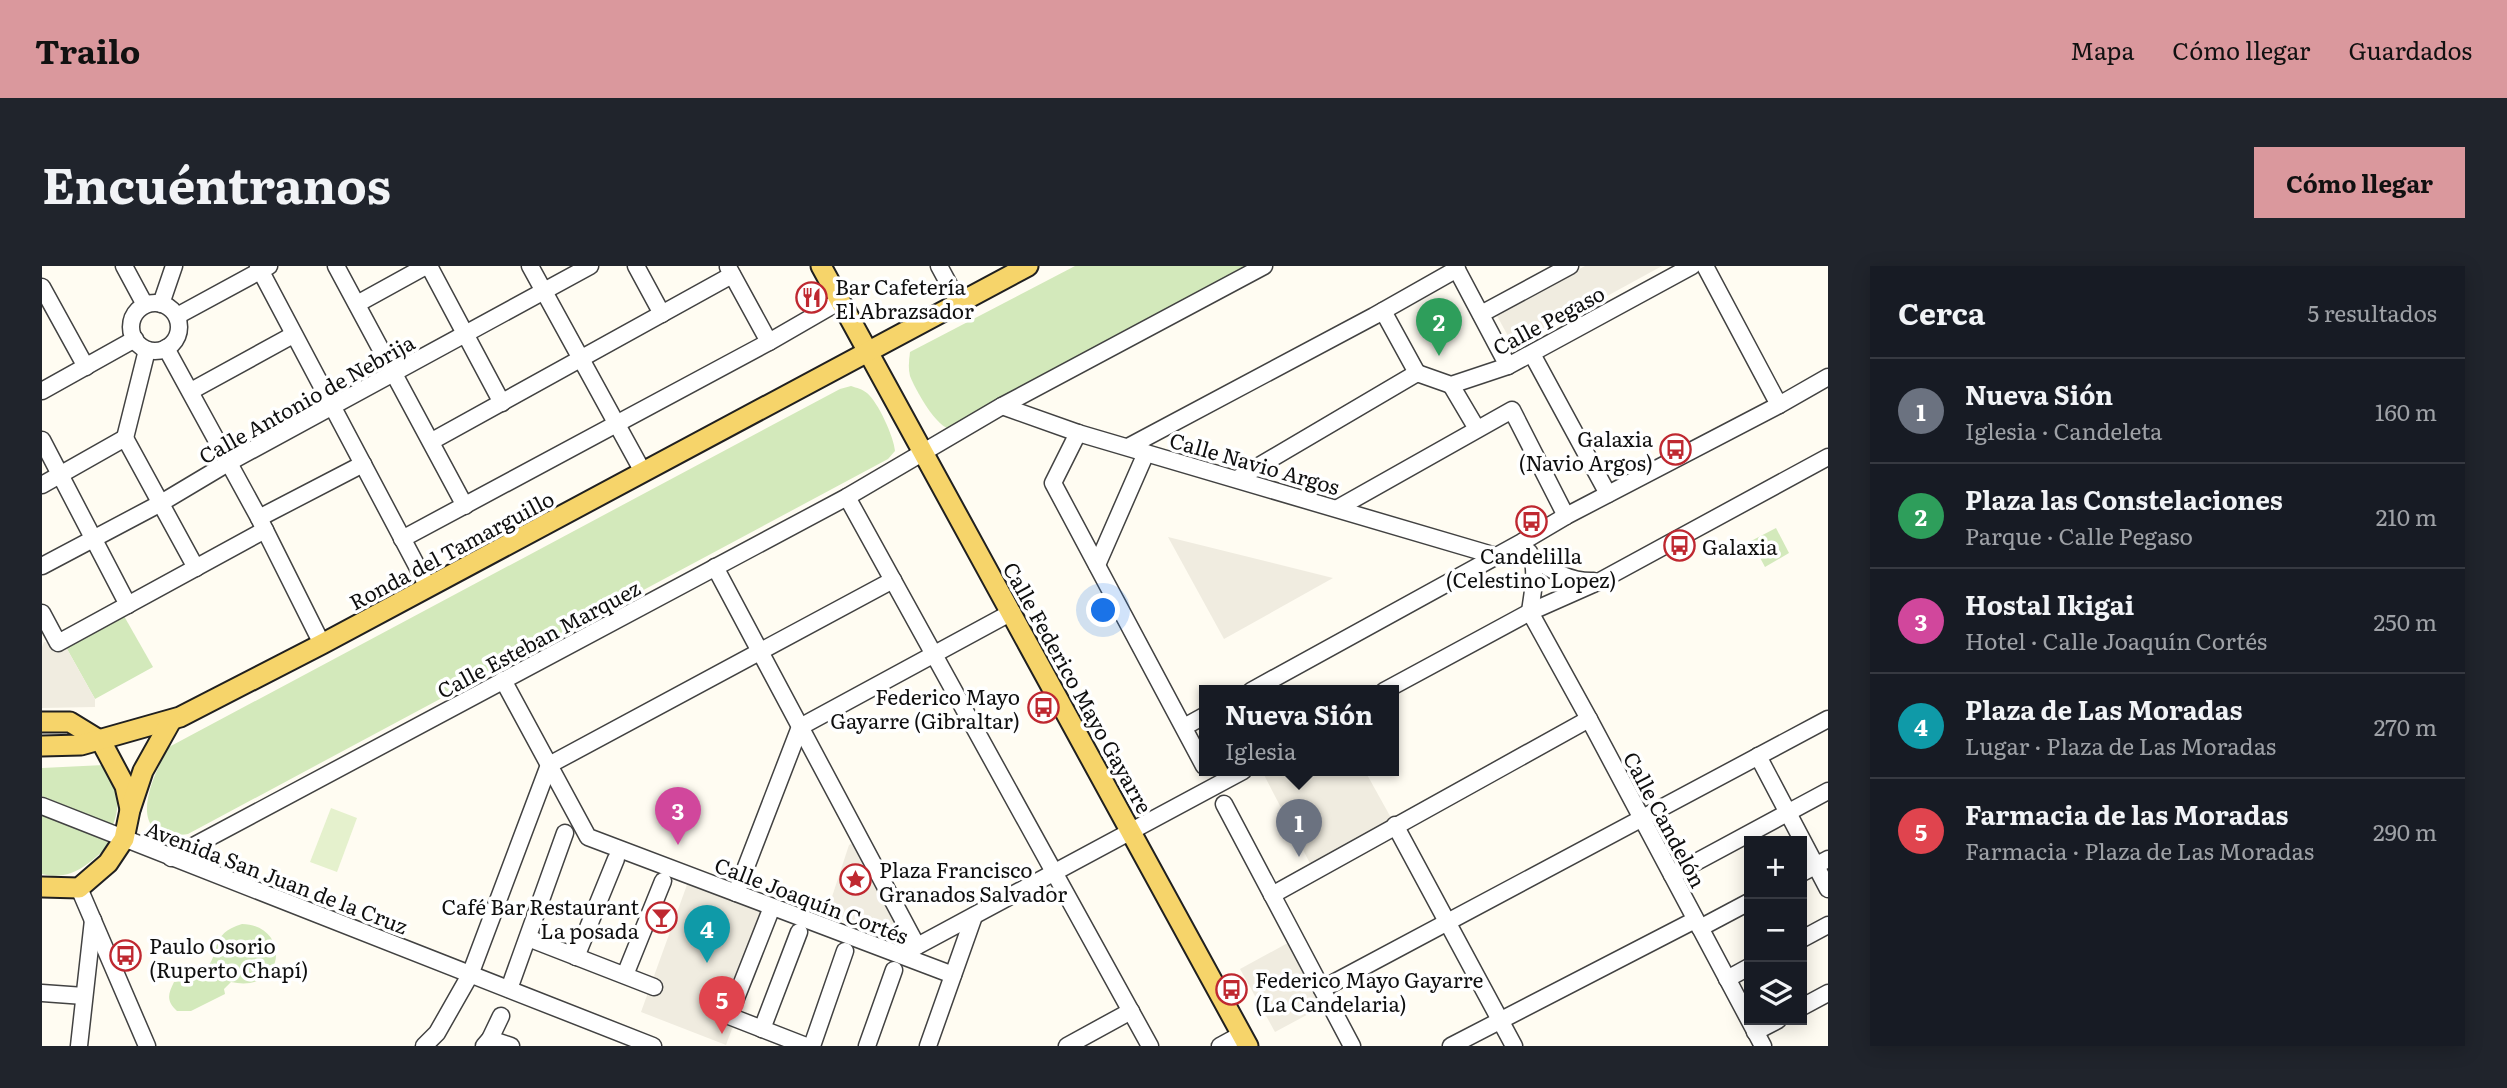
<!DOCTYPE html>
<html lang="es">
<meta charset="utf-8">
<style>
:root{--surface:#171b24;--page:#20242c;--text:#f1f3f6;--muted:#9ea1a6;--line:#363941;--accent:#da989d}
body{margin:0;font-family:Literata,serif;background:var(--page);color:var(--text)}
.controls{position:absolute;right:21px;bottom:21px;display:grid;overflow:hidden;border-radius:0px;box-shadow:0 4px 18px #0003}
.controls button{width:63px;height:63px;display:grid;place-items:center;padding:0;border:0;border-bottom:2px solid var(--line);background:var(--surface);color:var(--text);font:35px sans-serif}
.you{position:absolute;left:1062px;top:345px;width:24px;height:24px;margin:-18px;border:5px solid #fff;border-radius:50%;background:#1a73e8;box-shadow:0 0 0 10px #1a73e833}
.badge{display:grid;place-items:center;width:46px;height:46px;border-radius:50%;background:var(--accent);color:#fff;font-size:23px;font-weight:700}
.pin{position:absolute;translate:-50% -58px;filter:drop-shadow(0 2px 4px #0008)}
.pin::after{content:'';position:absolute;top:37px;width:24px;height:21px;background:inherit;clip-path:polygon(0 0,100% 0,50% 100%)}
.popup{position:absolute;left:1157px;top:419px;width:200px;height:91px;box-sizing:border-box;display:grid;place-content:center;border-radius:0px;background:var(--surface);filter:drop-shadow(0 2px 5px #0005);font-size:23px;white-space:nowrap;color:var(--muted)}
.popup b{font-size:26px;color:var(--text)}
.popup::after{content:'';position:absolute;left:50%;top:100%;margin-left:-14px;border:14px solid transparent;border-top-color:var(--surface)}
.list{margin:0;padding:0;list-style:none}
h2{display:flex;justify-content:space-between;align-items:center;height:91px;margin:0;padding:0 28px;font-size:30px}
h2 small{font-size:23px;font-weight:400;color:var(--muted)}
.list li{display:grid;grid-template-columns:46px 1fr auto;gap:21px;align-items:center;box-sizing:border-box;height:105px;padding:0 28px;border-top:2px solid var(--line)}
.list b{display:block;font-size:26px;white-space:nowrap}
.list p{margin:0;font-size:23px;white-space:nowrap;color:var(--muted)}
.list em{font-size:23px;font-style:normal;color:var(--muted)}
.icon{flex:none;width:38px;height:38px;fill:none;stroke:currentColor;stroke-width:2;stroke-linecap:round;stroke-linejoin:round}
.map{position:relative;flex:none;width:1786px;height:780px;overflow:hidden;border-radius:0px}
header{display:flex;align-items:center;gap:42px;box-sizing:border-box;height:98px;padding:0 35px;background:var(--accent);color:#111}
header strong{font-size:33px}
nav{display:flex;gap:38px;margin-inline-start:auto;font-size:24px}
.intro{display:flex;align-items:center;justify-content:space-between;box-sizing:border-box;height:168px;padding:0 42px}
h1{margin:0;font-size:49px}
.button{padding:18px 32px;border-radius:0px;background:var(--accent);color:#111;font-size:24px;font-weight:700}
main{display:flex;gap:42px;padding:0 42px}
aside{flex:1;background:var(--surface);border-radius:0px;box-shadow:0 4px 18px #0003}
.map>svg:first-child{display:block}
</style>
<header>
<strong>Trailo</strong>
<nav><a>Mapa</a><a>Cómo llegar</a><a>Guardados</a></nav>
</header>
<div class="intro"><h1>Encuéntranos</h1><a class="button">Cómo llegar</a></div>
<main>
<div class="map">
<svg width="1786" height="780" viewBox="0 0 1786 780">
<rect width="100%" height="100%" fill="#fffcf2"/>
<g fill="#d3e9bb">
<path d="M1033,0H1211L909,163C895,163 873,123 868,110C866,102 867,94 868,86Z"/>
<path d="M809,120C815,122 820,123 825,127C836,136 852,171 853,185L846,193L146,568C81,578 108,513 127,481L798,123Z"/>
<path d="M1734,262L1747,287L1723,301L1709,275Z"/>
<path d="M78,343L111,401L53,433L20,374Z"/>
<path d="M62,499C75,521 80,534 71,559L0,530V502Z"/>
<path d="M0,549L69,577C49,596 30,616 0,608Z"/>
<path d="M200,658C249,659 245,728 189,716L182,723L183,728L149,745H135C124,735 126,728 132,716C141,715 156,711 163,704C180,687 166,668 200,658Z"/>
</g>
<path fill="#e5f1cd" d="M289,542L315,552L295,606L268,596Z"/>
<g fill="#f0ece0">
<path d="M1543,0H1620L1472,81L1454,48Z"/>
<path d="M1126,271L1291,312L1182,373Z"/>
<path d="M20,374L53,433V441L0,442V381L2,376L16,377Z"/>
<path d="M1220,505H1323L1353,559L1272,605Z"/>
<path d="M813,576L863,669L852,675L784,649L807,579Z"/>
<path d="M646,616L732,649L684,779L599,746Z"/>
<path d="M1253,673L1287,737L1233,766L1198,703Z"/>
</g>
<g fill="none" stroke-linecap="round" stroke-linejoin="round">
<defs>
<g id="minor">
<path d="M82,0L103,39"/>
<path d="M216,0L386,321"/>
<path d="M294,0L423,240"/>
<path d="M387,0L460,137"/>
<path d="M488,0L601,206"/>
<path d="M594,0L620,48"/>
<path d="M897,0L917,37"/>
<path d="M1413,0L1466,100"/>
<path d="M1663,0L1737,139"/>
<path d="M686,1L727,76"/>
<path d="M0,21L44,101"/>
<circle cx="113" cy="61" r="24"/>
<path d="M119,38L132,0"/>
<path d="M315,38L384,0"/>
<path d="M1341,45L1375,107"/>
<path d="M1439,48L1528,0"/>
<path d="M135,50L227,0"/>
<path d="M124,82L217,252L280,378"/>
<path d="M1490,88L1566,228"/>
<path d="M1409,119L1435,163"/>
<path d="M0,125L93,73"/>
<path d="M149,125L251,69"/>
<path d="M960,140L1036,167L1454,290"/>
<path d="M1036,167L1011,217L1162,500"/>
<path d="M83,172L154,302"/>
<path d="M83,172L105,84"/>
<path d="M0,174L86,339"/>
<path d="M390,175L690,9"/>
<path d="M1086,181L1332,50L1415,3"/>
<path d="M1195,213L1375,107L1409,119L1466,100L1650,0"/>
<path d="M0,219L83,172"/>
<path d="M805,231L1108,780"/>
<path d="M1296,242L1470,144L1524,250"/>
<path d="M217,252L321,198"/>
<path d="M360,273L727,76L798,35"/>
<path d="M1487,286C1497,302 1490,328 1488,346"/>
<path d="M1491,292C1510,305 1529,316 1552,315"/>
<path d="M1055,299L1104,187"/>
<path d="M0,300L119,237L186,197L548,0"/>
<path d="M673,301L875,680"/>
<path d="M1488,346L1547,453L1721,780"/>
<path d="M0,347L16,377L223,264"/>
<path d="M461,414L546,571L911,709"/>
<path d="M1209,425L1480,276L1524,250L1737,139L1786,111"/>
<path d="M1342,425L1488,346L1558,315L1786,191"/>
<path d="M1142,461L1162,450"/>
<path d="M1716,490L1786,623"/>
<path d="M1182,538L1310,780"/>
<path d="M0,540L611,780"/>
<path d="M1353,559L1472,780"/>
<path d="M129,592L805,231L960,140L1222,0"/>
<path d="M1760,607L1786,593"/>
<path d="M1630,609L1786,525"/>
<path d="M37,622L105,780"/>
<path d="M694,627L758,461L970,346"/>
<path d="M1230,629L1547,453"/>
<path d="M730,641L687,750L764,780"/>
<path d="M1658,662L1707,636"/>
<path d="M486,672L612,721"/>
<path d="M1760,673L1786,659"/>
<path d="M866,685L1201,505"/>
<path d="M534,691L574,593"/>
<path d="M583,709L621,615"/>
<path d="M1685,713L1707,701"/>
<path d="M467,723L523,567"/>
<path d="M1280,723L1786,453"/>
<path d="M0,727L42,730"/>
<path d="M1760,741L1786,727"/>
<path d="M720,763L757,666"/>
<path d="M1713,766L1736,754"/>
<path d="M448,773L469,780"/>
<path d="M37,780L51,654"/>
<path d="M382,780L395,767L428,709L507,499L851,314"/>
<path d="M442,780L448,773L459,750"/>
<path d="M770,780L803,685"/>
<path d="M825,780L852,704"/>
<path d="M886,780L932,650"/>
<path d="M1025,780L1089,745"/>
<path d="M1178,780L1200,768"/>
<path d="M1409,780L1653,654"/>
</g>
<g id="major">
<path d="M779,0L1206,780"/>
<path d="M0,456H28L59,475L83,520L88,543"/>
<path d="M0,480L39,479L138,451L280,378L986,0"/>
<path d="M0,621L37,622L66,597L82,573L88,544L101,505L129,455"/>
</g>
</defs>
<use href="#minor" stroke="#424242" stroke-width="19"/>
<use href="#major" stroke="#202020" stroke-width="23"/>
<use href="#minor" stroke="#fff" stroke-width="16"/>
<use href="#major" stroke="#f6d46a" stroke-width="19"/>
</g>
<defs>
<symbol id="restaurant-ring" viewBox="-11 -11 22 22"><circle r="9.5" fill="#fff" stroke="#bf2830" stroke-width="1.5"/><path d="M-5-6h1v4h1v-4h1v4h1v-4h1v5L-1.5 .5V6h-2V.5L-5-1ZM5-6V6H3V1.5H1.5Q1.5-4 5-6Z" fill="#bf2830"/></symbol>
<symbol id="bus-ring" viewBox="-11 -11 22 22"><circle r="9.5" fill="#fff" stroke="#bf2830" stroke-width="1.5"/><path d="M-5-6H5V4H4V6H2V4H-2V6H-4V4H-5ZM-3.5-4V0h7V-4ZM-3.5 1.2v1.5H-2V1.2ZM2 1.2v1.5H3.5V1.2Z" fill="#bf2830"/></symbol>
<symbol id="sight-ring" viewBox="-11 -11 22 22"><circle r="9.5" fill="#fff" stroke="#bf2830" stroke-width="1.5"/><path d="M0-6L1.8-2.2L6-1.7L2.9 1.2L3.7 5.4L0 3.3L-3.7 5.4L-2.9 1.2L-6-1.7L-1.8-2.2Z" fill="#bf2830"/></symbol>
<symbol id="bar-ring" viewBox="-11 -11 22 22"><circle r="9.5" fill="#fff" stroke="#bf2830" stroke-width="1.5"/><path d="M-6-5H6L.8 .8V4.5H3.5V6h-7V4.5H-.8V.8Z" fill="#bf2830"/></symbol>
</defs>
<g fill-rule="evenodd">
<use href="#restaurant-ring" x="752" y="14" width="35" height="35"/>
<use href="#bus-ring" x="1616" y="166" width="35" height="35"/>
<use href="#bus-ring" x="1472" y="238" width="35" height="35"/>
<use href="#bus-ring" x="1620" y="262" width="35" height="35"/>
<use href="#bus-ring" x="984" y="424" width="35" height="35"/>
<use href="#sight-ring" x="796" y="596" width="35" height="35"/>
<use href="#bar-ring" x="602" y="634" width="35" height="35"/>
<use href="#bus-ring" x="66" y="672" width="35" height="35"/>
<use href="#bus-ring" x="1172" y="706" width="35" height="35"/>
</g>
<g text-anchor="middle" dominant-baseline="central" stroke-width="7" stroke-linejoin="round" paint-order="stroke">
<g font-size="21" fill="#0f0f0f" stroke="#fff" text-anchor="start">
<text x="793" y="19">Bar Cafetería<tspan x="793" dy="24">El Abrazsador</tspan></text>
<text x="1611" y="171" text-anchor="end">Galaxia<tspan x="1611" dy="24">(Navio Argos)</tspan></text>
<text x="1660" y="279">Galaxia</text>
<text x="1489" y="288" text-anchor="middle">Candelilla<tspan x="1489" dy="24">(Celestino Lopez)</tspan></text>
<text x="978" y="429" text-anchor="end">Federico Mayo<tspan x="978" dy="24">Gayarre (Gibraltar)</tspan></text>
<text x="837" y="602">Plaza Francisco<tspan x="837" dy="24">Granados Salvador</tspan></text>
<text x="597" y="639" text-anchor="end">Café Bar Restaurant<tspan x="597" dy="24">La posada</tspan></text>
<text x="107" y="678">Paulo Osorio<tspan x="107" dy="24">(Ruperto Chapí)</tspan></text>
<text x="1213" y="712">Federico Mayo Gayarre<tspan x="1213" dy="24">(La Candelaria)</tspan></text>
</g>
<g font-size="21" fill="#0f0f0f" stroke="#fff">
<text transform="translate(1506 53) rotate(-28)">Calle Pegaso</text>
<text transform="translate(264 132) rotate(-29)">Calle Antonio de Nebrija</text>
<text transform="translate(1213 196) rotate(16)">Calle Navio Argos</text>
<text transform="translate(409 283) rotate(-28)">Ronda del Tamarguillo</text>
<text transform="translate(496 372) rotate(-28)">Calle Esteban Marquez</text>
<text transform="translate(1037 421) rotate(61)">Calle Federico Mayo Gayarre</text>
<text transform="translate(1624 553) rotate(62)">Calle Candelón</text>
<text transform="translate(235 610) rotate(21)">Avenida San Juan de la Cruz</text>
<text transform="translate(770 633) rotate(21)">Calle Joaquín Cortés</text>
</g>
</g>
</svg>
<div class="controls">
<button>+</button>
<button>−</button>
<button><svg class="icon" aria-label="layers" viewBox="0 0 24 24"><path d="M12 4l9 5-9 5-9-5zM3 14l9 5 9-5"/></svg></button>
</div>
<div class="you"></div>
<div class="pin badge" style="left:1257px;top:591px;background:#6b7280">1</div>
<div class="popup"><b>Nueva Sión</b>Iglesia</div>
<div class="pin badge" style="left:1397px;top:90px;background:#2e9e5b">2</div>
<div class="pin badge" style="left:636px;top:579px;background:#d1479c">3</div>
<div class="pin badge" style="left:665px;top:697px;background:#0f9aa8">4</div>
<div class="pin badge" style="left:680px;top:768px;background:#e0444e">5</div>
</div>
<aside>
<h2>Cerca<small>5 resultados</small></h2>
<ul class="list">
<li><span class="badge" style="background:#6b7280">1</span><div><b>Nueva Sión</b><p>Iglesia · Candeleta</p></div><em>160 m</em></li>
<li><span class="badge" style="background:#2e9e5b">2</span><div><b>Plaza las Constelaciones</b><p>Parque · Calle Pegaso</p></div><em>210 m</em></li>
<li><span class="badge" style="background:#d1479c">3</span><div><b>Hostal Ikigai</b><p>Hotel · Calle Joaquín Cortés</p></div><em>250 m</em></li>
<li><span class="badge" style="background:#0f9aa8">4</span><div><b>Plaza de Las Moradas</b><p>Lugar · Plaza de Las Moradas</p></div><em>270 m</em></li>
<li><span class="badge" style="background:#e0444e">5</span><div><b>Farmacia de las Moradas</b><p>Farmacia · Plaza de Las Moradas</p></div><em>290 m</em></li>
</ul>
</aside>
</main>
